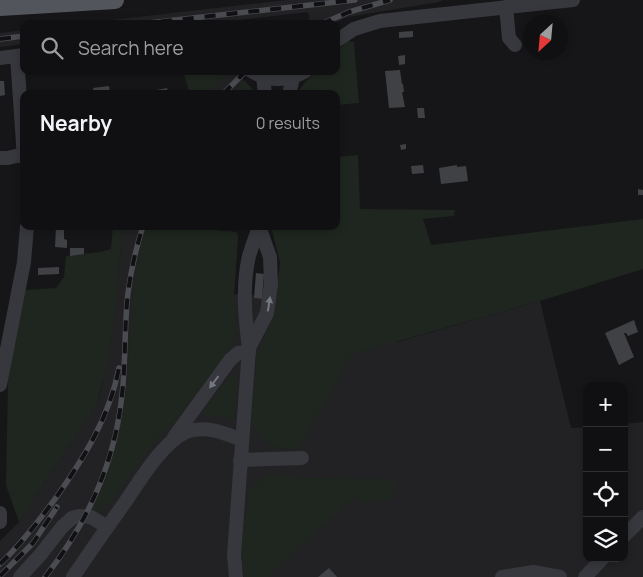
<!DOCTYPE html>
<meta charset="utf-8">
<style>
:root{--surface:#101012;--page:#1e1e20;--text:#f1f3f6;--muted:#9c9d9f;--line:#303032}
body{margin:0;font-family:Manrope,sans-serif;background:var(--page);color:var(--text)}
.controls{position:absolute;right:15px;bottom:15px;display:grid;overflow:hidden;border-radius:10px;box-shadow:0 2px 8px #0003}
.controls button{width:45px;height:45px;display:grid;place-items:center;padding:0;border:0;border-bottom:1px solid var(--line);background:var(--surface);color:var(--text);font:25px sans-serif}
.compass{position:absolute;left:523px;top:15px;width:45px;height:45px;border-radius:50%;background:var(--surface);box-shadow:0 2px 8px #0003;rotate:206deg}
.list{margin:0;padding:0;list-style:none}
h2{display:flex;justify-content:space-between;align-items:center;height:65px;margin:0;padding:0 20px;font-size:21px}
h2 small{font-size:16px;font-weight:400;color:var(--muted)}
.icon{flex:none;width:28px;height:28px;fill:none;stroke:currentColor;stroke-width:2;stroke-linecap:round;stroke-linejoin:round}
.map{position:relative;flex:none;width:643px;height:577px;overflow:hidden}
.search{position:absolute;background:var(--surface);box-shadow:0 2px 8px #0003;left:20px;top:20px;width:320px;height:55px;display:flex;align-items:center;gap:12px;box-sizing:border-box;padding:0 18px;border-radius:10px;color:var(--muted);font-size:19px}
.panel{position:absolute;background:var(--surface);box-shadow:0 2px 8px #0003;left:20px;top:90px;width:320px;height:140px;border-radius:10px}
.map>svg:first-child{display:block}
</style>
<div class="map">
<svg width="643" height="577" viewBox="0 0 643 577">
<rect width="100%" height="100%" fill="#161618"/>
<g fill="#222225">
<path d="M287,0H443L439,2L348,17L332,24H307L310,22L308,12L205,24H76Z"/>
<path d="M24,30V44L0,47V33Z"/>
<path d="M226,73L231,78L235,74L244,80L231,94H209Z"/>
<path d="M123,226H199V229L236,232L238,236L234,294L254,295V298L262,299L263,283L330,287L397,342L540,301L571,428L587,427V558H624V424L643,422V577H0V541L19,522L96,406L102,388L113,327Z"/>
</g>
<g fill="#1e261f">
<path d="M348,41L354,42L359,103L336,105V94H296L307,80L318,71H336V52Z"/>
<path d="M183,71H233L236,73L231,78L226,73L209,94H190Z"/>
<path d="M244,80L257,94H231Z"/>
<path d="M358,155L360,209L455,210L454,216L423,219L431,245L643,219V269L540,301L353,354L301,445C280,456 256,441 251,418L257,355L274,313L280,263L271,226H336V157Z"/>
<path d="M113,226H123C117,286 115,348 96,406L19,522L6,485L8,380L24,290L56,288L64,277L66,256L100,252L111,249Z"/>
<path d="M146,226H199V229L236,232L238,236L234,294L237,332L226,354L169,430L162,432L109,504L104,505L99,513L92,510C111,469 122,427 127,382C132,327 129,281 146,226Z"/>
<path d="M231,375L236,376L238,380L234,420L219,416L203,415V411Z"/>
<path d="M272,475L305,478L396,479L392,498L365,504L355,496L268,577H244L241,544L243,517H246L249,489L262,479Z"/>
</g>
<g fill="#404145">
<path d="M413,31V37L399,38V32Z"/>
<path d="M405,55V64L399,65L398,56Z"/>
<path d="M400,70L402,84H403L404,92H402L405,107L389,108L385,71Z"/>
<path d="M0,81H4L5,95L0,96Z"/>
<path d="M109,86L110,94H94L93,88Z"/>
<path d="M167,88L168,94H146V92Z"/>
<path d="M417,108H424L425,118H418Z"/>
<path d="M406,144V149L401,150L400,145Z"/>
<path d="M423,165L424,173L412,174L411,166Z"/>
<path d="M457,165V167L466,166L468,181L441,184L439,168Z"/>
<path d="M638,189L643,190V195H638Z"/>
<path d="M56,226H64V239L67,240V248L55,247Z"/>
<path d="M70,248H84V254L70,256Z"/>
<path d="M59,267V274L38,275V268Z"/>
<path d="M256,273L264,274L262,299L254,298Z"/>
<path d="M634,320L638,332L628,336L626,333H624L634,357L619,365L605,333Z"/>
<path d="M329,568L337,577H318Z"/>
</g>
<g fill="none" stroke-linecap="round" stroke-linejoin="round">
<g stroke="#37383d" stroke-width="14">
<path d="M506,7L509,38L515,45"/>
<path d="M336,41L354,29L380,21L573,0"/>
<path d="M17,56L24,158"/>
<path d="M0,58L24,55"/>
<path d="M251,71C270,82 287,82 306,71"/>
<path d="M263,77L265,94"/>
<path d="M289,94L293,78"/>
<path d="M0,158H8L24,154"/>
<path d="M249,348L267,313L271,284L270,257L259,226"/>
<path d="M0,385L24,262L27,226"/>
<path d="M174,437L230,360L238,353L249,352"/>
<path d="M240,460L302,458"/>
<path d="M0,513V522"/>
<path d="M624,536L643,517"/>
<path d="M20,577L41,554L62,527L72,518L79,516L91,517L107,527"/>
<path d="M73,577C90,552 108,526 126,501C140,480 163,442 186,432C206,425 224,433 242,440"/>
<path d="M236,577L234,555L249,348C245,318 242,286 249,256C252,246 256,236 259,226"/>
<path d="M502,577L533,572L560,577"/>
<path d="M585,577L603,558"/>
</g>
<path stroke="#53555c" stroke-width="18" d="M0,7L115,0"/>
<defs>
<g id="rail">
<path d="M139,24L355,0"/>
<path d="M321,24L349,12L390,0"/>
<path d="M0,39L24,36"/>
<path d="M223,94L246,71"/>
<path d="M0,564C21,544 38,522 55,499C84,458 109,418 119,368"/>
<path d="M0,576L33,543L57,507"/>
<path d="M45,577C87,524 115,462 122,395C126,361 124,327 128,293C131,270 136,248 143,226"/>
</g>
</defs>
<use href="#rail" stroke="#4a4c52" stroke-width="5.5"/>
<use href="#rail" stroke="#111113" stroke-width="4" stroke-dasharray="11" stroke-linecap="butt"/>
</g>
<defs><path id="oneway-solid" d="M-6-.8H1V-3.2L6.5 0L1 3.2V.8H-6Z" transform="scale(1.25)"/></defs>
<g fill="#757881">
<use href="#oneway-solid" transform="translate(269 304) rotate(-81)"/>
<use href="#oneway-solid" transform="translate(214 382) rotate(127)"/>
</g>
</svg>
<div class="controls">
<button>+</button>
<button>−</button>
<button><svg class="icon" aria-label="locate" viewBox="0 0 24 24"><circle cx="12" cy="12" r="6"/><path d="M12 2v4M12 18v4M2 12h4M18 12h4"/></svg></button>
<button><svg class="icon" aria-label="layers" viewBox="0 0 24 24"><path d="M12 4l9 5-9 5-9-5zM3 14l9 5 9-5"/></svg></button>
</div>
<svg class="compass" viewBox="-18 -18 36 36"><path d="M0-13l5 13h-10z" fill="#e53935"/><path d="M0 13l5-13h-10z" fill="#9c9d9f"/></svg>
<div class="search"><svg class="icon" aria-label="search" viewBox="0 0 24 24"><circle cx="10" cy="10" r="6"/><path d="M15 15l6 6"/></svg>Search here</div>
<section class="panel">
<h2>Nearby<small>0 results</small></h2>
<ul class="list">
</ul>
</section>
</div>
